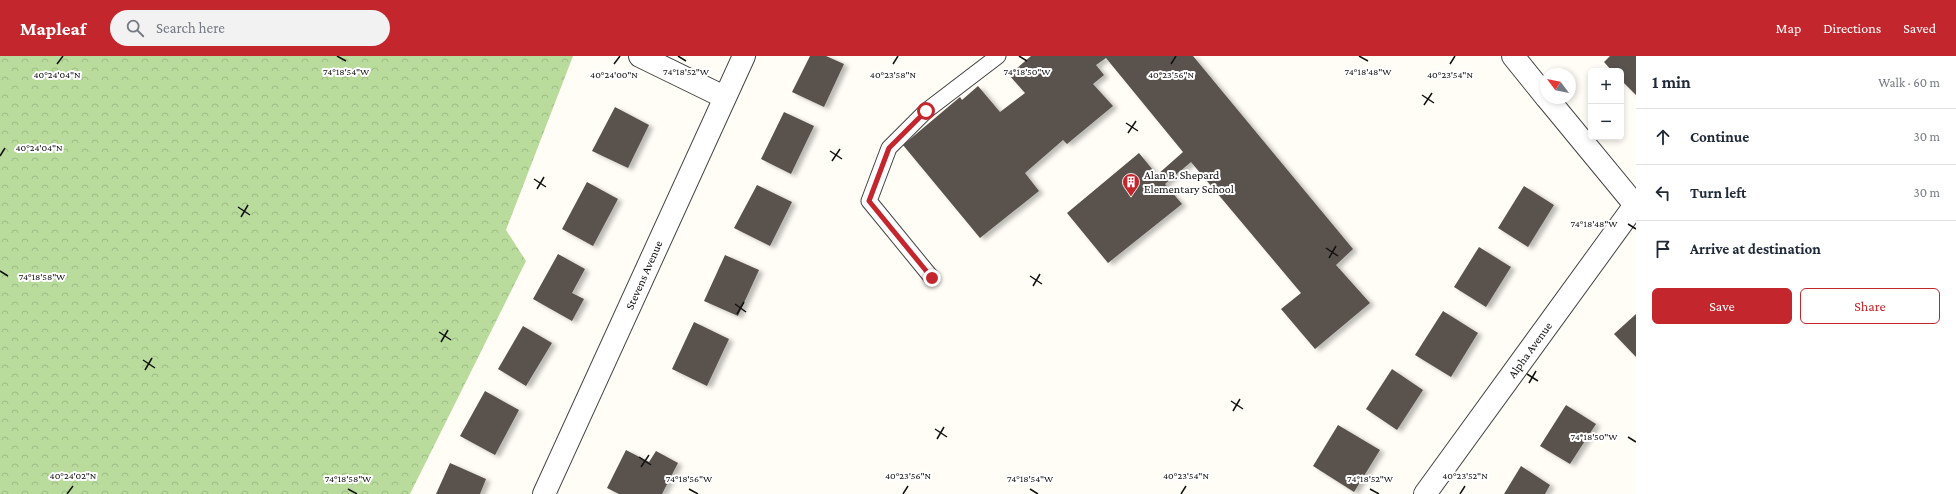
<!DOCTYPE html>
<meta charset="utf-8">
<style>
:root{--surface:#fff;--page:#f2f2f3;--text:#1f2937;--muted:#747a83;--line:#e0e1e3;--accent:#c4262e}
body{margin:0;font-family:"Crimson Pro",serif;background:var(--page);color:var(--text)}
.controls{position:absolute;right:12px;top:12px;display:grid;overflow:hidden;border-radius:6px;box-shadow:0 2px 6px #0003}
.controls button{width:36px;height:36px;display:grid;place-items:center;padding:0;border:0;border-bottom:1px solid var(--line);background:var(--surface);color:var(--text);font:20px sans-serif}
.compass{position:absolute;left:1540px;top:12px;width:36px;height:36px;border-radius:50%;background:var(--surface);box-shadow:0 2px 6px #0003;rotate:302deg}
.stop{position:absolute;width:12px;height:12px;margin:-9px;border:3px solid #c4262e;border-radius:50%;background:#fff}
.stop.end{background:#c4262e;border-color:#fff;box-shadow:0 1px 4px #0008}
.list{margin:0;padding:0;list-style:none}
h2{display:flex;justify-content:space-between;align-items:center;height:52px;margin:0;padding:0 16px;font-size:17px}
h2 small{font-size:13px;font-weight:400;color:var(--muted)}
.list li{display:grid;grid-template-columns:26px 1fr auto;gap:12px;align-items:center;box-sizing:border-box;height:56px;padding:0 16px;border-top:1px solid var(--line)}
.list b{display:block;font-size:15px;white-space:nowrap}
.list em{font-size:13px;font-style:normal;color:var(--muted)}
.actions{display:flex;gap:8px;padding:12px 16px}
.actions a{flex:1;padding:9px 0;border:1px solid var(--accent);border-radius:6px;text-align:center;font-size:14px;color:var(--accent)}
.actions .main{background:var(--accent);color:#fff}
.icon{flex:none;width:22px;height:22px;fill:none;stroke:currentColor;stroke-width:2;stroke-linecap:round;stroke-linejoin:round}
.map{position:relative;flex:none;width:1636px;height:438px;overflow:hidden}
header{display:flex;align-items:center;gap:24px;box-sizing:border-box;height:56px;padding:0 20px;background:var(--accent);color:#fff}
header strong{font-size:19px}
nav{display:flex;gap:22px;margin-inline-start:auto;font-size:14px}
.search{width:280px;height:36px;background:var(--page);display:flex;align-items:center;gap:10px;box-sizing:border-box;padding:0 14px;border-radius:22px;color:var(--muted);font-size:15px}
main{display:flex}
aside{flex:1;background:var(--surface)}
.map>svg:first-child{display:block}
</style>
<header>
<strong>Mapleaf</strong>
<div class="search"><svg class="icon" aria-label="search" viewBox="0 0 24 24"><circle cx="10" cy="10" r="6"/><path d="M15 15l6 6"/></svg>Search here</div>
<nav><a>Map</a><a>Directions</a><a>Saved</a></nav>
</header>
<main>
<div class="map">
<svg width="1636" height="438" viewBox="0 0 1636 438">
<defs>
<pattern id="forest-crowns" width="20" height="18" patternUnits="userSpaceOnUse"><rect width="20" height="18" fill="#b9dc9c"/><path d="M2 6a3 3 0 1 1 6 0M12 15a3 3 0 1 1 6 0" fill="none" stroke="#9ebc85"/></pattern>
<filter id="shadow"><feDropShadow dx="4.5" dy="2.5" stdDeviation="2" flood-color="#0004"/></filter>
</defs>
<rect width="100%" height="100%" fill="#fffdf5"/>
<path fill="url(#forest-crowns)" d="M0,0H573L506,174L526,205L410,438H0Z"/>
<g fill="#5a524d" filter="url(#shadow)">
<path d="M810,0H826L844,8L824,51L792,36Z"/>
<path d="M1031,0H1193L1353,193L1336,209L1370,247L1315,293L1281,253L1301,237L1191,106L1165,128L1182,148L1108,207L1067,157L1139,97L1157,119L1183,96L1106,2L1096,9L1104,19L1093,28L1113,50L1067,88L1063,84L1025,117L1039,135L980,182L903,89L960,41L962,44L978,30L1000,56L1025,37L1009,19Z"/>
<path d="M1610,0H1636V39L1621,24V15H1612L1604,6Z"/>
<path d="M615,51L649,69L628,112L592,95Z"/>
<path d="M784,56L814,70L791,118L761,103Z"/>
<path d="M587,126L618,143L593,190L562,173Z"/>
<path d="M757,129L792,146L770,190L734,172Z"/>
<path d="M1524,130L1554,149L1528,191L1498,172Z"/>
<path d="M1479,191L1511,211L1486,251L1454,231Z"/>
<path d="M558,198L585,213L572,237L584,243L572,265L533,243Z"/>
<path d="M725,199L759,214L738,260L704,245Z"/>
<path d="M1443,255L1478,277L1451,321L1415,299Z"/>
<path d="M1636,258V301L1614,278Z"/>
<path d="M694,266L729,283L707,330L672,313Z"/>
<path d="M523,270L552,287L526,330L498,313Z"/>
<path d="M1392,313L1423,334L1397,374L1366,353Z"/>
<path d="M485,335L519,354L495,399L460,380Z"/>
<path d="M1566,349L1596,368L1570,408L1540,390Z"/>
<path d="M1338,369L1380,394L1354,436L1313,410Z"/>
<path d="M626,394L649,406L656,395L678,407L662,438H619L607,432Z"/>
<path d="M450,407L486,423L480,438H436Z"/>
<path d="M1521,410L1550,429L1545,438H1504Z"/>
</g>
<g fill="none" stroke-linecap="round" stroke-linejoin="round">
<defs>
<path id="service" d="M932,222L869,145L889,92L926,55L998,0"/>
<g id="minor">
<path d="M640,0L724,41"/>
<path d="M1513,0L1546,41"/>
<path d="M1547,42L1636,150"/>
<path d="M544,438L744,0"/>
<path d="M1425,438L1635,149"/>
</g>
</defs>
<use href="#service" stroke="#444" stroke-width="17"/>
<use href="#minor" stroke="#444" stroke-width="24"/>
<use href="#service" stroke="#fff" stroke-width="15"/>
<use href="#minor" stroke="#fff" stroke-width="22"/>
</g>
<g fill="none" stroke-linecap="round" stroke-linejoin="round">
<path stroke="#c4262e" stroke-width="5" d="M926,55L889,92L869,145L932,222"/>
</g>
<path fill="none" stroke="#111" stroke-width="1.5" d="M337,0L346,5M678,0L686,5M1019,0L1027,5M1359,0L1368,5M57,8L63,0M614,8L620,0M893,8L898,0M1171,8L1176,0M1450,8L1455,0M1422,39L1434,47M1424,49L1432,37M1126,67L1138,75M1128,77L1136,65M830,95L842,103M0,100L5,92M832,105L840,93M534,123L546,131M537,133L544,121M238,151L250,159M241,161L248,149M1628,168L1636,173M1326,192L1338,200M1329,202L1336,190M0,215L8,220M1030,220L1042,228M1033,230L1040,218M735,248L746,256M737,258L744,246M439,276L451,284M441,286L448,274M143,304L155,312M145,314L152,302M1527,318L1538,325M1529,327L1536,315M1231,345L1243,353M1233,355L1240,343M935,373L947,381M1628,381L1636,386M937,383L944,371M639,401L651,409M641,411L649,399M348,433L357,438M689,433L698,438M1030,433L1038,438M1370,433L1379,438M67,438L73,430M903,438L908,430M1181,438L1186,430M1460,438L1465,430"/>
<defs>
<symbol id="building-pin" viewBox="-11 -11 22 30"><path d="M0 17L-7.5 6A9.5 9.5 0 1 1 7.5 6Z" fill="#c4262e" stroke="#fff"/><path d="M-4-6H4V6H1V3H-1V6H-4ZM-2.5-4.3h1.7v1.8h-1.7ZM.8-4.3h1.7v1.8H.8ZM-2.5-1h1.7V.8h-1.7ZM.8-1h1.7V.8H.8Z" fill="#fff"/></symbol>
</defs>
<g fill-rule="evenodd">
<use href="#building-pin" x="1121" y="116" width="20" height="27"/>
</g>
<g text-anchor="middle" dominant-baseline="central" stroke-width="4" stroke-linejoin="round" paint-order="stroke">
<g font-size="12" fill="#111" stroke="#fff" text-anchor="start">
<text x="1144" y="119">Alan B. Shepard<tspan x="1144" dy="14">Elementary School</tspan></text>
</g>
<g font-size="12" fill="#111" stroke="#fff">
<text transform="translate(644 219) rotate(-66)">Stevens Avenue</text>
<text transform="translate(1530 294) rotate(-54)">Alpha Avenue</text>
</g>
</g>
<g font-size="10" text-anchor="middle" fill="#111" stroke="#fff" stroke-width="4" stroke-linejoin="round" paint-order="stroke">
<text x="1368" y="19">74°18'48"W</text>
<text x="346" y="19">74°18'54"W</text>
<text x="686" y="19">74°18'52"W</text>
<text x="1027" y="19">74°18'50"W</text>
<text x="57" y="22">40°24'04"N</text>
<text x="614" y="22">40°24'00"N</text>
<text x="893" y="22">40°23'58"N</text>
<text x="1171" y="22">40°23'56"N</text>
<text x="1450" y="22">40°23'54"N</text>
<text x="39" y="95">40°24'04"N</text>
<text x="1594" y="171">74°18'48"W</text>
<text x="42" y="224">74°18'58"W</text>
<text x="1594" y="384">74°18'50"W</text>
<text x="73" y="423">40°24'02"N</text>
<text x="908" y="423">40°23'56"N</text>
<text x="1186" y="423">40°23'54"N</text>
<text x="1465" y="423">40°23'52"N</text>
<text x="348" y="426">74°18'58"W</text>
<text x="689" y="426">74°18'56"W</text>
<text x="1030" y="426">74°18'54"W</text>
<text x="1370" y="426">74°18'52"W</text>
</g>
</svg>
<div class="controls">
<button>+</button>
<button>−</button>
</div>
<svg class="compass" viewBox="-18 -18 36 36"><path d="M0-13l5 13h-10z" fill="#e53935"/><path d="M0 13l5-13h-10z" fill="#747a83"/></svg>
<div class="stop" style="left:926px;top:55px"></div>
<div class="stop end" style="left:932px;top:222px"></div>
</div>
<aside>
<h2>1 min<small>Walk · 60 m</small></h2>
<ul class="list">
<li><svg class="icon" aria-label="ahead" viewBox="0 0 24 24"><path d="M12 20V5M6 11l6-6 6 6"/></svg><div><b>Continue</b></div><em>30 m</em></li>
<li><svg class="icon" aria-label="left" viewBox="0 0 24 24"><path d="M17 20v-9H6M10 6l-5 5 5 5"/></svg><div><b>Turn left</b></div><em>30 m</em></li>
<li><svg class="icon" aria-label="arrive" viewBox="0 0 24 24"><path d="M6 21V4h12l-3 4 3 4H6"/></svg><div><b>Arrive at destination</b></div></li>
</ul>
<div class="actions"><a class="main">Save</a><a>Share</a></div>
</aside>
</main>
